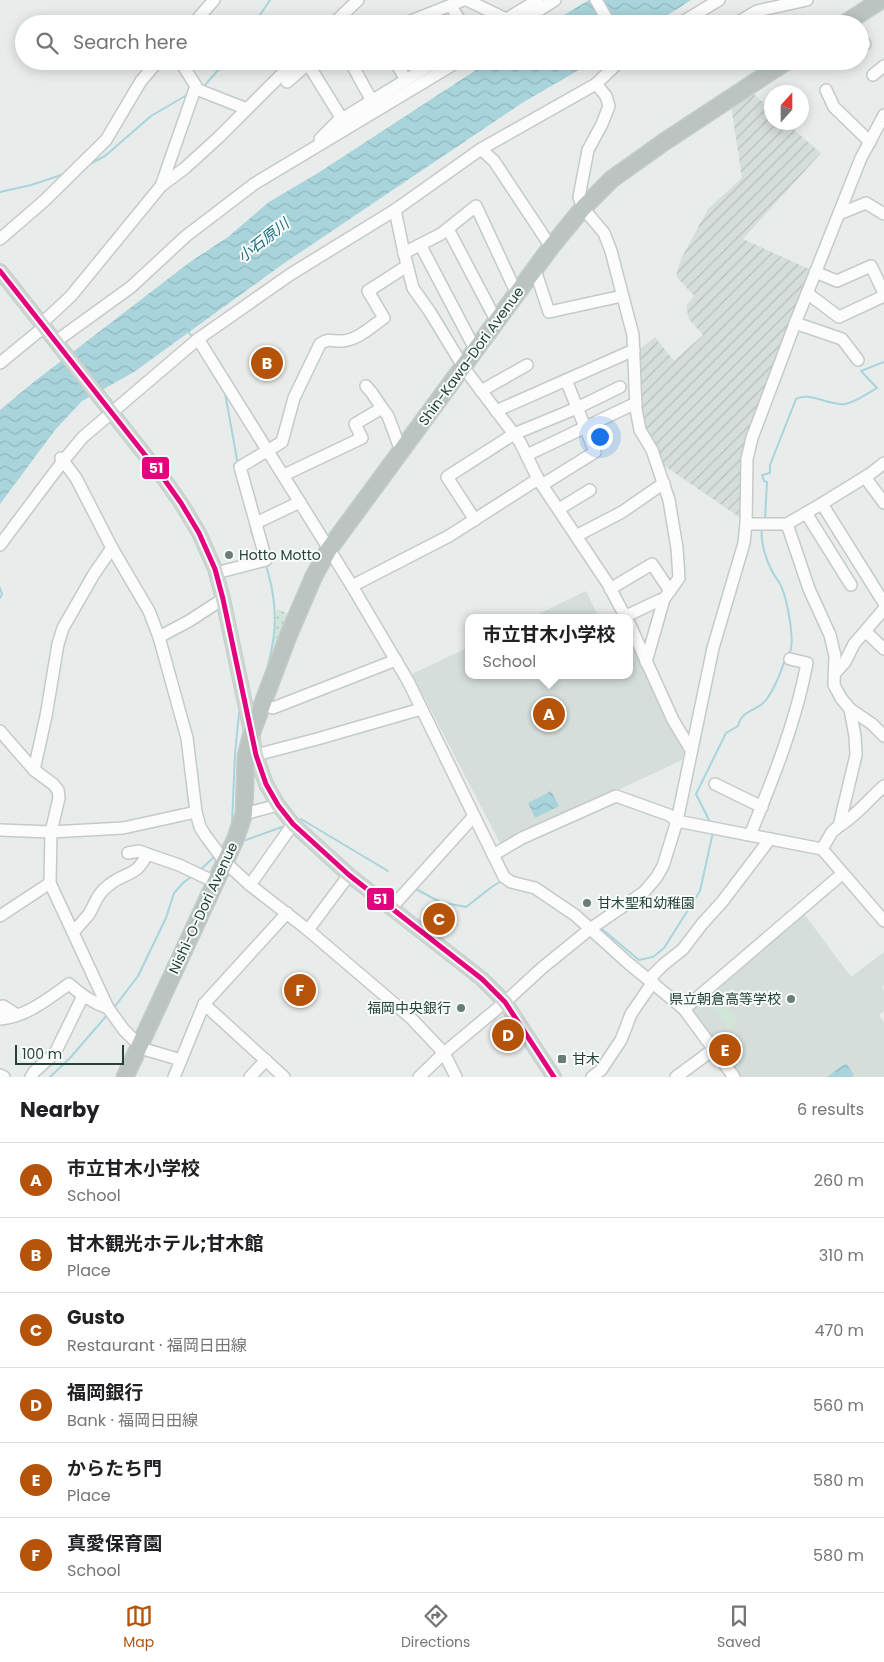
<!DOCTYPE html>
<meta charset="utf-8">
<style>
:root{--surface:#fff;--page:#f2f2f2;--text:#202124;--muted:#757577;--line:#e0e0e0;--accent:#b45309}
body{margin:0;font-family:Poppins,"Noto Sans JP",sans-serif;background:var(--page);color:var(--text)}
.compass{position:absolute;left:764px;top:85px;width:45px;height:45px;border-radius:50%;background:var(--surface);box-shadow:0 2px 12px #0003;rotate:21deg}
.scale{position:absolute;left:15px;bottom:12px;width:109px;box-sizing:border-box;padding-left:5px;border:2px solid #24423a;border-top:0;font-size:14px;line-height:18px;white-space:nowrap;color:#24423a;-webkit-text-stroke:4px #f7fbf9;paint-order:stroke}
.you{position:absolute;left:599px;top:436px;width:18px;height:18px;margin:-12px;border:4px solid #fff;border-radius:50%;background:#1a73e8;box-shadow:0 0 0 8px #1a73e833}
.badge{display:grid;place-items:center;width:32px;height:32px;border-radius:50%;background:var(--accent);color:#fff;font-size:16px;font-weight:700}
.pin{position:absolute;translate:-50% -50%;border:2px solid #fff;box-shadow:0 1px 5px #0006}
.popup{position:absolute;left:465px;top:614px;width:168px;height:65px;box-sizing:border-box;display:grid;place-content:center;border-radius:10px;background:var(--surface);filter:drop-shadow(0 1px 4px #0005);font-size:16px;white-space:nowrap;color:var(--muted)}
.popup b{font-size:19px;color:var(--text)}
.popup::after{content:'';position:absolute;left:50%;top:100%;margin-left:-10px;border:10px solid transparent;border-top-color:var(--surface)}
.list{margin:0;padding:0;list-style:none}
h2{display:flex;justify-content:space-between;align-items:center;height:65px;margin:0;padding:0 20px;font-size:21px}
h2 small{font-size:16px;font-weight:400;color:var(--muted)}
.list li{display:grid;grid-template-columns:32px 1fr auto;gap:15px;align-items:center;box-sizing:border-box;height:75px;padding:0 20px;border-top:1px solid var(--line)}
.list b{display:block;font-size:19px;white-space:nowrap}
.list p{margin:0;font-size:16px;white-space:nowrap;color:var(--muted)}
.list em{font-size:16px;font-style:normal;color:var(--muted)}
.icon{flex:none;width:28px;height:28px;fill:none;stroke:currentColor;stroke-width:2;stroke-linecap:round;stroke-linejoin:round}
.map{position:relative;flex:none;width:884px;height:1077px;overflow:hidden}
.search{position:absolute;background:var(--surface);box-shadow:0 2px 12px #0003;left:15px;right:15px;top:15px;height:55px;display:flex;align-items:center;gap:12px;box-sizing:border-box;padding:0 18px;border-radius:28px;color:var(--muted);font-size:19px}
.sheet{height:515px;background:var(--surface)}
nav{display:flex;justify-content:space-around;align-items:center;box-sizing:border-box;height:70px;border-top:1px solid var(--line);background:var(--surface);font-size:14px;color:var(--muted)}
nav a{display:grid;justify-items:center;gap:2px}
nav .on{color:var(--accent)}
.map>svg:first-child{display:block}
</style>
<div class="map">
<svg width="884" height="1077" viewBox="0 0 884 1077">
<defs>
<pattern id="industrial-furrows" width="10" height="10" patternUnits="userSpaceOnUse" patternTransform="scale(1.25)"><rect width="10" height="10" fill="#d6dedb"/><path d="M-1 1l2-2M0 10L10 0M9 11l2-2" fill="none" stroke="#b8c0bd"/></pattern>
<pattern id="grass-dots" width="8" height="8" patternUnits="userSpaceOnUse" patternTransform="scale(1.25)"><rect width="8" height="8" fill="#d1e6d8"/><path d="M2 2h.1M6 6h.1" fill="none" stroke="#b3c6ba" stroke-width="1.8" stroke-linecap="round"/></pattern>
<pattern id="water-waves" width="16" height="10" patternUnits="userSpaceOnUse" patternTransform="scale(1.25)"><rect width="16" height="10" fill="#a9d4db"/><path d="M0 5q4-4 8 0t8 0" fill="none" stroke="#91b7bd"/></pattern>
</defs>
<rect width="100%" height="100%" fill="#e8edeb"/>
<g fill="#d6dedb">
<path d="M586,591L599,618H530Z"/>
<path d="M469,647V675H629V651L634,649L684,753L682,760L501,845L412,674Z"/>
<path d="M802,911L851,977L884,952V985L882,987L884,990V1011L879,1015L884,1022V1077H737L687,1008Z"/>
</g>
<path fill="url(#industrial-furrows)" d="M753,93L771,110L772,122L786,123L821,153L743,239L811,270L756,414L742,519L659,462L643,428L635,359L640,349L655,337L674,361L703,335L689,319L686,306L694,296L676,276L681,259L708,209L742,178L731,106Z"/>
<path fill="url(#grass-dots)" d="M277,609L290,614L273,654Z"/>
<path fill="#d1e6d8" d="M724,1002L738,1022L729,1029L714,1009Z"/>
<g fill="url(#water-waves)">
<path d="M589,0H691L654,24H549Z"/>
<path d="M490,61H594L522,103L283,264L134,372L82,401L55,430L0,504V410L35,381L190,262L228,237L269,202L318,173Z"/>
<path d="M551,791L559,806L535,818L528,803Z"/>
<path d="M846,1063L854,1075L851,1077H827Z"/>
</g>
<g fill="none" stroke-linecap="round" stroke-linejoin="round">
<g stroke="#a9d4db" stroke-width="2">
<path d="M254,24L270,0"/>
<path d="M205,85L226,61"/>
<path d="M90,164L105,156L151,116L187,95"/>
<path d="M0,192L31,185L64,174"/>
<path d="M187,330L193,338"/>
<path d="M225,393L238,465"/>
<path d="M249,518L252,534L256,543"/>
<path d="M765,519L767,482L764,481L762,475L770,473V465L796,399C807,391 831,406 845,404C856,402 868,393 877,388L861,371L884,362"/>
<path d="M762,528C760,542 766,560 773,573C775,577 779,581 781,586C787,599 796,643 789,654"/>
<path d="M0,588L2,594L0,598"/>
<path d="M266,673C275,640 278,618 271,584C269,578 268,571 266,565"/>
<path d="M301,819L388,871"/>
<path d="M710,822L696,794L726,733L738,726C743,708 757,712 766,700C775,688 780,674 785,660"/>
<path d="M232,823L235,754L239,713"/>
<path d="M243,841L282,827"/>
<path d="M200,870L213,858"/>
<path d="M416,889L440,902L466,907L493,886L502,881"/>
<path d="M602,929L639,960L653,957L664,948L700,891L713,832"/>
<path d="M113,1009L138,976L166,918L174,893L183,883L192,876"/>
<path d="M50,1077L70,1058L108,1014"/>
</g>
<defs>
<g id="minor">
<path d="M467,0L506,19"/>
<path d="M596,0L610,24"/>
<path d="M451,6L462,24"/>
<path d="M193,24L214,0"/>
<path d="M333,24L358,0"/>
<path d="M403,24L464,0"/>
<path d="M498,24L538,0"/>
<path d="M518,24L555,0"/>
<path d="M679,24L719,0"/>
<path d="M735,24L757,11L807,0"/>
<path d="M860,37L865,44"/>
<path d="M350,61L372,101"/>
<path d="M395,61L406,80"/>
<path d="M620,61L596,84L606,96L609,106L602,124L588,150L579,197L583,208L604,233L611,251L633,335L636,409L640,430L652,450L669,500L677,548L679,578L664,599L646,662"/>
<path d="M308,64L342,119"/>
<path d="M873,75L884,66"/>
<path d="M287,82L311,61"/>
<path d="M196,89L247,109"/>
<path d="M826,90L834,107L870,142"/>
<path d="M320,139L337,122L437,61"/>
<path d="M481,149L596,84"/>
<path d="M161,186L196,86L180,61"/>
<path d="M395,210L404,253"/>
<path d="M839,214L866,203L884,214"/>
<path d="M448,229L497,322"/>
<path d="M0,239L44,201L106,140L141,81L158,61"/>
<path d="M422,245L423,250L476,351"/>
<path d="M535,270L549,312L622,296"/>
<path d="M815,272L837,281L871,266L884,293"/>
<path d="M807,293L839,317L884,296"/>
<path d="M517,294L476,206L441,234L404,253L413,288L430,312L464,368L520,442L538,479L608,584L626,618"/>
<path d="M795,323L842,339L858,360"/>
<path d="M41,324L71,296L161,186L185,168L219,137L295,61"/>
<path d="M198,339L352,586L408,681L504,877L511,882L535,888L575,915L627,962L684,1009L734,1077"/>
<path d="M55,342L131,287L186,236L254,184L459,61"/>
<path d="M0,363L44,327"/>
<path d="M366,386L372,393L382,408"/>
<path d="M481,391L527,365"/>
<path d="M496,411L634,350"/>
<path d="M527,455L636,403"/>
<path d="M61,458L76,478L112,548L149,611L159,637L187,738L196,812L200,827L205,835L225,862L250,885L308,930L410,1017L444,1053L456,1077"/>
<path d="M284,475L362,438L355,424L382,408L388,416L401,451"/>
<path d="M865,477L884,503"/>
<path d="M542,485L595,452L566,380"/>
<path d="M822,504L884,603"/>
<path d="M559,509L590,490"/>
<path d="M806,513L851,585"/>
<path d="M475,520L447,477L514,434L577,408L620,387"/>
<path d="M256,523L300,502"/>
<path d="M746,524H787L823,503L870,474L884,463"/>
<path d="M787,524L809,589L830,635L835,656L834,685L841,698L850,709L872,724L884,736"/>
<path d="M576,536L622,512L664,483"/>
<path d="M0,545L63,461L83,437L198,339L291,274L395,210L481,149L494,161L551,247"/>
<path d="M216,573L266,560L240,467L282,442L294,398L320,344C330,337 332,342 342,341C358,340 372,326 384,318L368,291L407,266"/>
<path d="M352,586L449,536L538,479"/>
<path d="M610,589L652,564L670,591"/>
<path d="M626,616L660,600L664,599"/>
<path d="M629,623L673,720L691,750"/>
<path d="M866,632L884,649"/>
<path d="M159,637L189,621L223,599"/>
<path d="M835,673L845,662L854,644L884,609"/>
<path d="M263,705L273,708L396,660"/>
<path d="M0,731L34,770L53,784L58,790L59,798L51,832L50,883L108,1008L124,1030L139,1045L147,1050L181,1060"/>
<path d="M256,755L317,739L421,709"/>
<path d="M34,770L46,716L58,644L63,628L94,574L112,548"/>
<path d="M715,784L762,807"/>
<path d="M244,814L278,805"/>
<path d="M839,826C856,816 869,799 884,786"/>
<path d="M0,830L51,832L123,828L196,812"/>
<path d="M750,835C773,779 796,722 807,663L790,659"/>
<path d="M822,849L832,832L839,826L856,755L855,736L850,709"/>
<path d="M128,853L139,851L147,854L179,865L215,882"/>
<path d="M493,855L522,838L616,796L669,815L677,821L822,849L884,921"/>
<path d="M250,885L293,824"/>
<path d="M392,907L474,816"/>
<path d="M0,916L50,883"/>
<path d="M308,930L349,875"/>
<path d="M73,932C79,926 84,920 89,914C96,902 97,894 109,885C126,871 136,878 147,854"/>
<path d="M649,979L663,965L683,949L702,924L722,902L770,839"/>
<path d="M204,1004L284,1077"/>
<path d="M684,1009L842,874"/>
<path d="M0,1010L3,1006L17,1015"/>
<path d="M0,1019C26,1017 48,999 69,984C81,995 93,1003 108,1008"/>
<path d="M0,1075L4,1077"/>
<path d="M31,1077L34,1072L55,1053L83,996"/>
<path d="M174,1077L204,1004L287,913"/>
<path d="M250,1077L266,1060"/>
<path d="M419,1077L444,1053L505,1002L542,968L590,929L644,892L656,878L663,866L677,821L713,648L744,543L746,524L747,459L752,438L796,321L861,158L884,115"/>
<path d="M592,1077L601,1070L621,1040L631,1014L653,982"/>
<path d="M676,1077L714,1049"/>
</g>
<path id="major" d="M0,271L164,479L181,503L199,533L215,569L223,599L256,755L266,784L278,805L293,824L349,875L482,979L505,1002L554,1077"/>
<g id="highway">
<path d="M844,24L881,0"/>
<path d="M125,1077L235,840L244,814L246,756L252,732L289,634L314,576L329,549L551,247L583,208L612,179L664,142L787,61"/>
</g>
</defs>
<use href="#minor" stroke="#c5cac8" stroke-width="14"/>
<use href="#major" stroke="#c3ccc9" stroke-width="16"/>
<use href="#highway" stroke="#c3ccc9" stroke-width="19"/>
<use href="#minor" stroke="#fcfcfc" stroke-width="11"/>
<use href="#major" stroke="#cfd7d5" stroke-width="14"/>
<use href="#highway" stroke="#bcc4c2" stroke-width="16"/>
<defs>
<path id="bus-1" d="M0,271L164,479L181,503L199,533L215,569L223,599L256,755L266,784L278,805L293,824L349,875L482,979L505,1002L554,1077"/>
</defs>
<use href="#bus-1" stroke="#f7fbf9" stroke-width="9"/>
<use href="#bus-1" stroke="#e5007d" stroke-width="5"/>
</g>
<g fill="#697e78" stroke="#f7fbf9" stroke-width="2">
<circle cx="229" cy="555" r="5"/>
<circle cx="587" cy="903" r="5"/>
<circle cx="791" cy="999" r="5"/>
<circle cx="461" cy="1008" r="5"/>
<rect x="557" y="1054" width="10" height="10" rx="2.5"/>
</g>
<g text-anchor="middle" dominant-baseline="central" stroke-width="4" stroke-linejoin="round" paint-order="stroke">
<g font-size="14" fill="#24423a" stroke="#f7fbf9">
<text transform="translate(471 356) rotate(-54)">Shin-Kawa-Dori Avenue</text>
<text transform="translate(203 908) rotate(-65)">Nishi-O-Dori Avenue</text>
</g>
<g font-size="14" fill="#24423a" stroke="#f7fbf9" text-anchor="start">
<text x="239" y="555">Hotto Motto</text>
<text x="597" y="903">甘木聖和幼稚園</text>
<text x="781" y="999" text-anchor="end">県立朝倉高等学校</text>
<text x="451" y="1008" text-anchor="end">福岡中央銀行</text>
<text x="572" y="1059">甘木</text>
</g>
<g font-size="15" font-style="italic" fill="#1c6f80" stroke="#f7fbf9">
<text transform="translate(263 240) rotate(-38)">小石原川</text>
</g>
</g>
<g stroke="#f7fbf9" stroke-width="2">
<rect x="141" y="456" width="29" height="24" rx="5" fill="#e5007d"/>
<rect x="366" y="887" width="29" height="24" rx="5" fill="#e5007d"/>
</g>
<g font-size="14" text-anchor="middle" font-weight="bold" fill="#fff">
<text x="156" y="473">51</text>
<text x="380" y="904">51</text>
</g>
</svg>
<svg class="compass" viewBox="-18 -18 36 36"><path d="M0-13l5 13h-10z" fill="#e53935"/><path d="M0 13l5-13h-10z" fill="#757577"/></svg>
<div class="scale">100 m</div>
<div class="you"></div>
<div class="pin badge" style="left:549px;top:714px">A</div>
<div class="popup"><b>市立甘木小学校</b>School</div>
<div class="pin badge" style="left:267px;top:363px">B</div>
<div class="pin badge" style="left:439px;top:919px">C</div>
<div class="pin badge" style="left:508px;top:1035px">D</div>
<div class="pin badge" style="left:725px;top:1050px">E</div>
<div class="pin badge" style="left:300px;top:990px">F</div>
<div class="search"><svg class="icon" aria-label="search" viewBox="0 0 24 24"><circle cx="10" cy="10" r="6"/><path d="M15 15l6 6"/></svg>Search here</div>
</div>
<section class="sheet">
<h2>Nearby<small>6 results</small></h2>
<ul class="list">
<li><span class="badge">A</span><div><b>市立甘木小学校</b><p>School</p></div><em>260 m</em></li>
<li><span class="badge">B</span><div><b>甘木観光ホテル;甘木館</b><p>Place</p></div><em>310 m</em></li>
<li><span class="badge">C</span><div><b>Gusto</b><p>Restaurant · 福岡日田線</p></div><em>470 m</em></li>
<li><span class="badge">D</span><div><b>福岡銀行</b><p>Bank · 福岡日田線</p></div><em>560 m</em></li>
<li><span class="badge">E</span><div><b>からたち門</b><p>Place</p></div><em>580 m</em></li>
<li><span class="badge">F</span><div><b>真愛保育園</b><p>School</p></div><em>580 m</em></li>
</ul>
</section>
<nav>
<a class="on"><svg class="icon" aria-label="map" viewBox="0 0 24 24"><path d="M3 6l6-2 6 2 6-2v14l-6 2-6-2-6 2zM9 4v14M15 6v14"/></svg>Map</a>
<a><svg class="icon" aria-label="directions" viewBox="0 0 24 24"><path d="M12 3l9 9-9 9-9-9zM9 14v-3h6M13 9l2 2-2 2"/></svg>Directions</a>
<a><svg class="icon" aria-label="saved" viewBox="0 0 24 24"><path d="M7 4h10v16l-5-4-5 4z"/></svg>Saved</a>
</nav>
